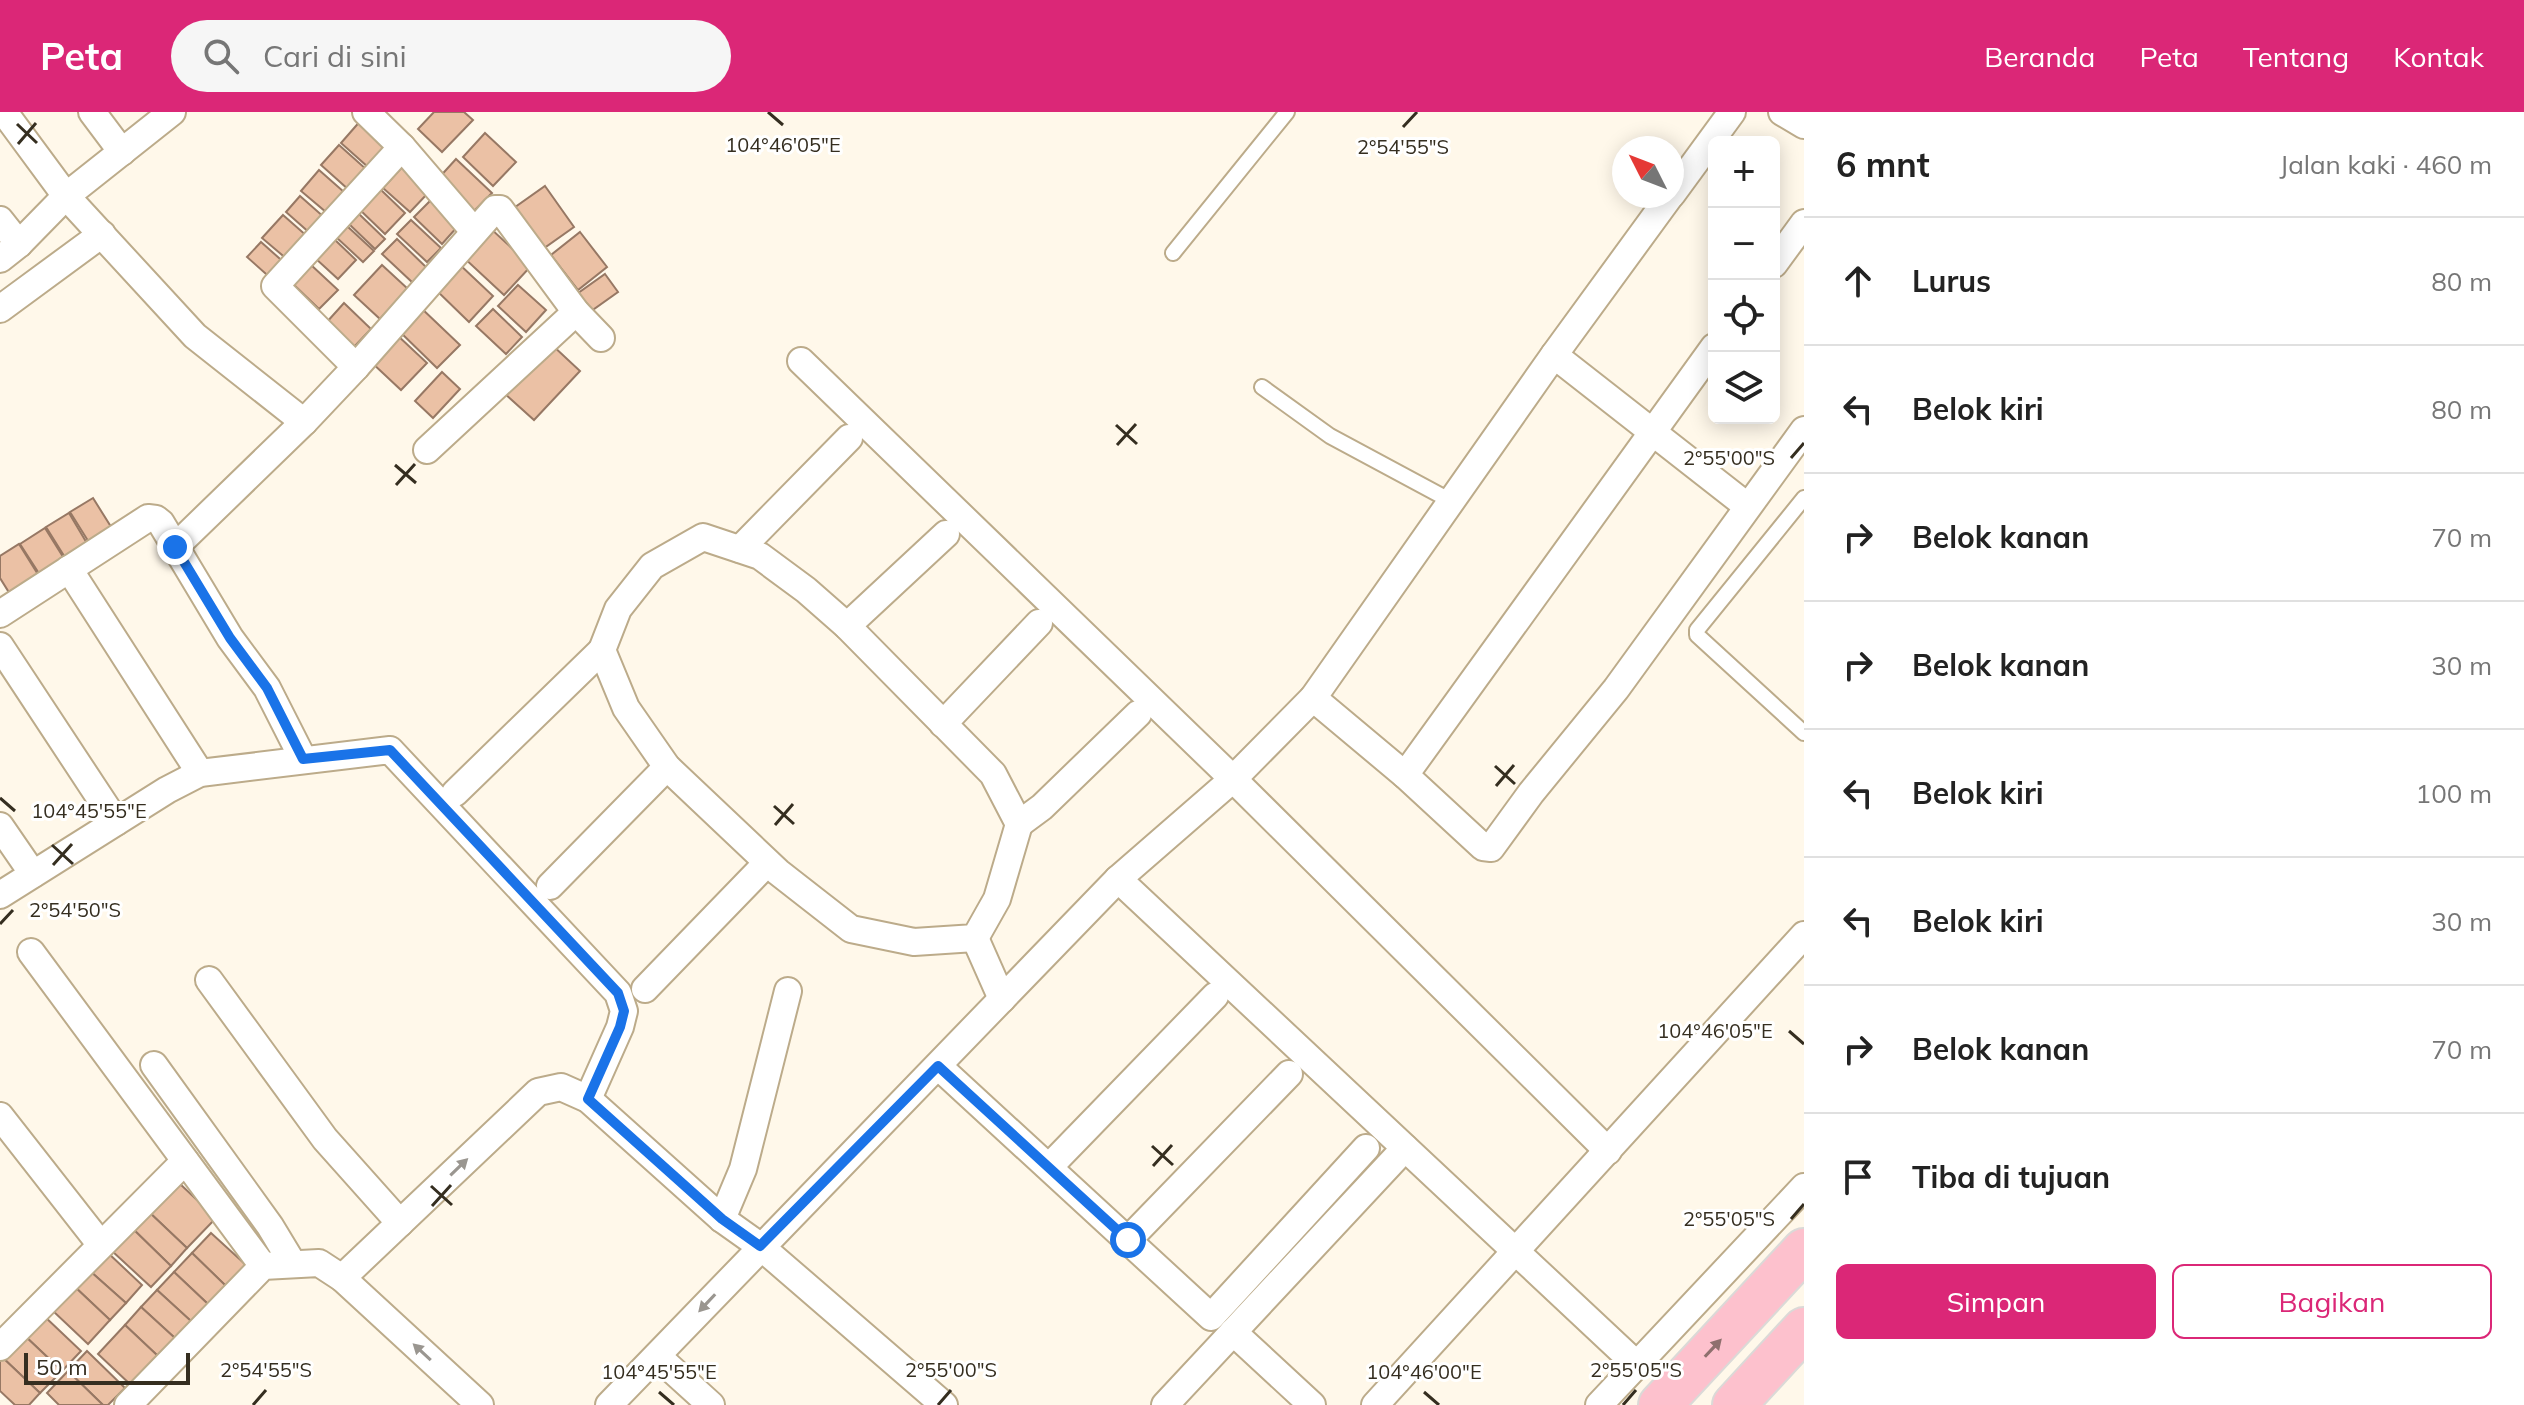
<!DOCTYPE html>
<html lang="id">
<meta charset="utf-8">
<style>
:root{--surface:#fff;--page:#f6f6f6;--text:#222;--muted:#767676;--line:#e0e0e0;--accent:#db2777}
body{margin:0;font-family:Mulish,sans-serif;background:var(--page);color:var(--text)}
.controls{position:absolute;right:24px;top:24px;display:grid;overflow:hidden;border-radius:12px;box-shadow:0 4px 20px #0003}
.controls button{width:72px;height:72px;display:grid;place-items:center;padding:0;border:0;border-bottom:2px solid var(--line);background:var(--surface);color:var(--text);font:40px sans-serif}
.compass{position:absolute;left:1612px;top:24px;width:72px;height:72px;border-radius:50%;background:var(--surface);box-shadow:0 4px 20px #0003;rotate:312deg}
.scale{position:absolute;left:24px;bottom:20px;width:166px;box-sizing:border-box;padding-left:8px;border:4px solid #352e20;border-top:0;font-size:22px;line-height:28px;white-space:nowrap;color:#352e20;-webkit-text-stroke:6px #fff;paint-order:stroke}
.stop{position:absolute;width:24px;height:24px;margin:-18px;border:6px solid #1a73e8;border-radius:50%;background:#fff}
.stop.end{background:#1a73e8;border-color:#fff;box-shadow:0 2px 8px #0008}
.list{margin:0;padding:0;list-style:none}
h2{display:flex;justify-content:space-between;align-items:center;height:104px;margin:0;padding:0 32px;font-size:34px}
h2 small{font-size:26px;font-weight:400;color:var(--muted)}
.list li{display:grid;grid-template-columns:52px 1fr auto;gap:24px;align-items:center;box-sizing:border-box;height:128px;padding:0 32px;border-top:2px solid var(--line)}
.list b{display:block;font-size:30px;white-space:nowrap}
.list em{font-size:26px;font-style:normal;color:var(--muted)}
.actions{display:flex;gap:16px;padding:24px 32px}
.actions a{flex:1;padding:18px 0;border:2px solid var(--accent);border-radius:12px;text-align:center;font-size:28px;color:var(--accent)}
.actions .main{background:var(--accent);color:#fff}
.icon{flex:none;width:44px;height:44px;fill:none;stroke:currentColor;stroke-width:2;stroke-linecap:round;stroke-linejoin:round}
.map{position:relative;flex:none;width:1804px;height:1293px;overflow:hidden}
header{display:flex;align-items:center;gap:48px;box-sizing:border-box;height:112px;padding:0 40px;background:var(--accent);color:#fff}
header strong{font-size:38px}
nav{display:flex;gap:44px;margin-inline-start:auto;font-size:28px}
.search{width:560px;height:72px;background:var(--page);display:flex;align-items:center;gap:20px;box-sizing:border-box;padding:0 28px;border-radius:44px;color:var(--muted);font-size:30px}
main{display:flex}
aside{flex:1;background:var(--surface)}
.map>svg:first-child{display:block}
</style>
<header>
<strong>Peta</strong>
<div class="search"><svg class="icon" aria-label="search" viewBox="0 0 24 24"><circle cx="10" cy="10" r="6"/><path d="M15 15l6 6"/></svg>Cari di sini</div>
<nav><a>Beranda</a><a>Peta</a><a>Tentang</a><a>Kontak</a></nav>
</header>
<main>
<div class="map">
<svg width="1804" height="1293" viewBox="0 0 1804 1293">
<rect width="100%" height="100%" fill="#fff8ea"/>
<g fill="#ebc1a5" stroke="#977864" stroke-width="2">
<path d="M434,0H464L473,8L442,40L418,17Z"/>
<path d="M362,7L389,32L368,55L341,31Z"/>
<path d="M485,21L516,50L493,74L463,45Z"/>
<path d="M339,33L367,58L349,78L321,53Z"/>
<path d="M456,47L492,81L471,102L436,69Z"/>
<path d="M403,54L429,80L410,100L383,76Z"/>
<path d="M319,58L344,80L326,100L301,79Z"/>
<path d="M545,74L574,115L540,139L511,98Z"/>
<path d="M378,75L405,101L385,122L358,96Z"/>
<path d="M300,84L325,106L311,122L286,100Z"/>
<path d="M431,88L458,114L442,132L414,105Z"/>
<path d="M358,101L385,127L375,137L348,111Z"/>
<path d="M283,103L308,125L288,148L262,126Z"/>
<path d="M411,108L441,136L427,150L397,122Z"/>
<path d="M347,114L374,139L363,150L336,125Z"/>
<path d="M489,115L531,154L504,183L462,144Z"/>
<path d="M580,120L607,155L578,178L551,143Z"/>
<path d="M333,126L356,148L338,167L315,146Z"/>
<path d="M397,127L427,156L413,171L382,142Z"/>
<path d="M261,130L288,154L274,169L247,145Z"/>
<path d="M458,151L493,184L469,210L434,176Z"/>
<path d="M310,152L338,178L319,197L292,171Z"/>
<path d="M382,153L408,177L380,207L354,183Z"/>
<path d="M605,162L618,180L587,202L574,184Z"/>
<path d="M518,173L546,198L526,220L498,194Z"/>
<path d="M344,191L371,217L353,236L326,211Z"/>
<path d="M419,194L460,233L437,256L397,217Z"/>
<path d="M493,197L522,225L506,242L476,214Z"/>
<path d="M396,222L427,251L401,278L370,249Z"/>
<path d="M551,232L580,259L534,308L504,281Z"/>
<path d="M442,260L460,277L433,306L415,289Z"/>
<path d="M93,386L113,418L90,432L70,400Z"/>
<path d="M69,401L88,433L66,447L46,415Z"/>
<path d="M45,416L65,448L40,463L20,432Z"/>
<path d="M19,432L39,464L10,482L0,466V444Z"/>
<path d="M178,1070L216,1106L187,1136L149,1100Z"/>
<path d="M149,1100L187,1136L171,1154L133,1117Z"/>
<path d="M133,1117L171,1154L151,1175L112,1139Z"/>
<path d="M211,1121L246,1153L226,1174L192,1141Z"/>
<path d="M107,1140L142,1173L126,1191L90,1159Z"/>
<path d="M192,1141L226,1174L209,1193L174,1160Z"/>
<path d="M90,1159L126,1191L110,1208L75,1175Z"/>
<path d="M174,1160L209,1193L192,1210L157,1178Z"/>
<path d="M75,1175L110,1208L88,1232L53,1199Z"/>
<path d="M157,1178L192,1210L176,1227L141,1195Z"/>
<path d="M141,1195L176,1227L159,1245L125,1213Z"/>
<path d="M43,1203L81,1239L62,1259L24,1223Z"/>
<path d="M125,1213L159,1245L132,1274L98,1242Z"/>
<path d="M24,1223L62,1259L40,1281L2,1245Z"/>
<path d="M87,1239L125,1276L108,1293H103L68,1259Z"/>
<path d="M2,1245L40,1281L29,1293H15L0,1279V1247Z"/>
<path d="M68,1259L103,1293H59L47,1281Z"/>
</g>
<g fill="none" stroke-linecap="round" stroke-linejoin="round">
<defs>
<g id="lane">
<path d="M1173,141L1287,0"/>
<path d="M1262,275L1330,324L1451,389"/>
<path d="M1804,386L1697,518V523L1804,621"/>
</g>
<g id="street">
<path d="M4,0L66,84L195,224L304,310"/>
<path d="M92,0L122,40"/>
<path d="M366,0L402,35L474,119"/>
<path d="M1782,0L1804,13"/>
<path d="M1672,82L1732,0"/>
<path d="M0,108L19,132"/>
<path d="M0,147L19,132L66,84L172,0"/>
<path d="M1774,152L1804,111"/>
<path d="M0,197L102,122"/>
<path d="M1554,243L1747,394"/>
<path d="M801,249L1233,667L1608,1039"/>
<path d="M356,255L275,174L402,35"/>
<path d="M427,338L576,200"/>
<path d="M703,425L760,444L806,478L847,514L993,662L1019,712L997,787L975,826L914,830L851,817L778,760L667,655L626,596L602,538L618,497L652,454Z"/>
<path d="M175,435L304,310L356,255L495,97H500L576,200L601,226"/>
<path d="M740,437L849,326"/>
<path d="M69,457L200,661"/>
<path d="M0,502L148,406L156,407L161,411L230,526L267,576L303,647"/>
<path d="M847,514L946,422"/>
<path d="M0,534L116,710"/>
<path d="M1313,586L1405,663L1483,735L1491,736L1531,681L1616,577L1804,318"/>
<path d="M943,612L1039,511"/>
<path d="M1405,663L1714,235"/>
<path d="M455,681L602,538"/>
<path d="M1019,712L1042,695L1138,602"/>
<path d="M0,714L33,762"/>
<path d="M1118,767L1637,1253"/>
<path d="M550,774L667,655"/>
<path d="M0,783L167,678L200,661L390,638L618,881L624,899L620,915L588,987"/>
<path d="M975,826L1002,887"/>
<path d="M31,840L263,1154"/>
<path d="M209,868L325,1027L400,1111"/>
<path d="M645,877L767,751"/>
<path d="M154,953L270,1114L293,1152"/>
<path d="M938,954L1211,1205L1366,1036"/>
<path d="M0,1004L101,1133"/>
<path d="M1049,1055L1215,884"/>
<path d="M722,1107L743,1057L788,879"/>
<path d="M1128,1128L1289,962"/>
<path d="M342,1166L538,980L561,975L588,987L722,1107L760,1134L944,1293"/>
<path d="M1233,1220L1312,1293"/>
<path d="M0,1235L185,1049"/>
<path d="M657,1244L711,1293"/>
<path d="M128,1293L263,1154L319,1151L342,1166L480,1293"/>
<path d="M609,1293L1118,767L1233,667L1313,586L1554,243L1670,84"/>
<path d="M1165,1293L1405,1036"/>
<path d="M1375,1293L1804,823"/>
<path d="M1599,1293L1804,1075"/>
</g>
<g id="primary">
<path d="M1660,1293L1804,1138"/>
<path d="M1734,1293L1804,1217"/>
</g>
</defs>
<use href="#lane" stroke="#bcab8a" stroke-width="18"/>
<use href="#street" stroke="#bcab8a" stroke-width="30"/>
<use href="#primary" stroke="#dbd9d7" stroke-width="46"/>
<use href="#lane" stroke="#fff" stroke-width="14"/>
<use href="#street" stroke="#fff" stroke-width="26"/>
<use href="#primary" stroke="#fdc1cd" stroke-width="42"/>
</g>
<defs><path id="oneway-solid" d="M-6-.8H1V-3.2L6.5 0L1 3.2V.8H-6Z" transform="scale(2)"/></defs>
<g fill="#9a9690">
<use href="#oneway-solid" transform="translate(459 1055) rotate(-44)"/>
<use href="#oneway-solid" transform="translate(707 1191) rotate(133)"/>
<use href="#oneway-solid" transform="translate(422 1240) rotate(-137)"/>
</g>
<use fill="#8f706e" href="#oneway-solid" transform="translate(1713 1236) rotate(-47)"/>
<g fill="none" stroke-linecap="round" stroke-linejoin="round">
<path stroke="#1a73e8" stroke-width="10" d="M175,435L230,526L267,576L303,647L390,638L618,881L624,899L620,915L588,987L722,1107L760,1134L938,954L1128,1128"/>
</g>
<path fill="none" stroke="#352e20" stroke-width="3" d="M768,0L783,13M17,12L37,31M1403,15L1417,0M18,32L36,11M1116,313L1137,332M1117,333L1136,312M1791,346L1804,331M395,353L416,371M396,373L415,352M1495,654L1515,672M1496,674L1514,653M0,686L15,699M774,694L794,712M775,713L793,692M52,733L73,752M53,753L72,732M0,812L13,798M1789,919L1804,932M1152,1034L1173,1053M1153,1054L1172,1033M431,1074L452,1093M432,1094L451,1073M1791,1107L1804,1092M659,1280L674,1293M1424,1280L1439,1293M253,1293L266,1278M938,1293L951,1278M1623,1293L1636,1278"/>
<g font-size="20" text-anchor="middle" fill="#352e20" stroke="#fff" stroke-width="6" stroke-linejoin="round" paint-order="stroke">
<text x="783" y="40">104°46'05"E</text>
<text x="1403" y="42">2°54'55"S</text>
<text x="1729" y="353">2°55'00"S</text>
<text x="89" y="706">104°45'55"E</text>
<text x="75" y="805">2°54'50"S</text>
<text x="1715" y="926">104°46'05"E</text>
<text x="1729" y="1114">2°55'05"S</text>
<text x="266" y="1265">2°54'55"S</text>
<text x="951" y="1265">2°55'00"S</text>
<text x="1636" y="1265">2°55'05"S</text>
<text x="659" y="1267">104°45'55"E</text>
<text x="1424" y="1267">104°46'00"E</text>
</g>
</svg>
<div class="controls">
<button>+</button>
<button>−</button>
<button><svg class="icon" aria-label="locate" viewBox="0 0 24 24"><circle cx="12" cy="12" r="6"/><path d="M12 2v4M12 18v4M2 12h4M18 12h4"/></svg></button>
<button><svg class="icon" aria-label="layers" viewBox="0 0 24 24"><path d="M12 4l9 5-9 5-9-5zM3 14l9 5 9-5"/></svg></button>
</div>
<svg class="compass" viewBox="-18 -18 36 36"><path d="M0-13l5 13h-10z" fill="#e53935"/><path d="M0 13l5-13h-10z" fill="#767676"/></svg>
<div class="scale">50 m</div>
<div class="stop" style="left:1128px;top:1128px"></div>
<div class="stop end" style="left:175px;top:435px"></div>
</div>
<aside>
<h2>6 mnt<small>Jalan kaki · 460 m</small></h2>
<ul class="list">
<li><svg class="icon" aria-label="ahead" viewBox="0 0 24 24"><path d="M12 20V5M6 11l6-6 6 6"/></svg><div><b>Lurus</b></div><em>80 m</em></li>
<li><svg class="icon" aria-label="left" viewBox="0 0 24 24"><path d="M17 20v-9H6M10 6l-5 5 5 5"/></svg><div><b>Belok kiri</b></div><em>80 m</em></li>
<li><svg class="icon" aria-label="right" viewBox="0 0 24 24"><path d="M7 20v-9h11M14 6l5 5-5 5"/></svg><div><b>Belok kanan</b></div><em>70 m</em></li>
<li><svg class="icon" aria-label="right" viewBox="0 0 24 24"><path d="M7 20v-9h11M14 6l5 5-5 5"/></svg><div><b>Belok kanan</b></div><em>30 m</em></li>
<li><svg class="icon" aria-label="left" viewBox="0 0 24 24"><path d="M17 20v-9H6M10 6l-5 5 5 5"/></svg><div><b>Belok kiri</b></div><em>100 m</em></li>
<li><svg class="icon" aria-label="left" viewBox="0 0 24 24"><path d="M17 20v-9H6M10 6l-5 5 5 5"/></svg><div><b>Belok kiri</b></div><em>30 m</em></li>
<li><svg class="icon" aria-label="right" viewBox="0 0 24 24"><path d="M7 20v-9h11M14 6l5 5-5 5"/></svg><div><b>Belok kanan</b></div><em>70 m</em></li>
<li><svg class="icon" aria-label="arrive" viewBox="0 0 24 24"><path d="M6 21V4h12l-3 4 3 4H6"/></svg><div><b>Tiba di tujuan</b></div></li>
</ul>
<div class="actions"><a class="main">Simpan</a><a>Bagikan</a></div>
</aside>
</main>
